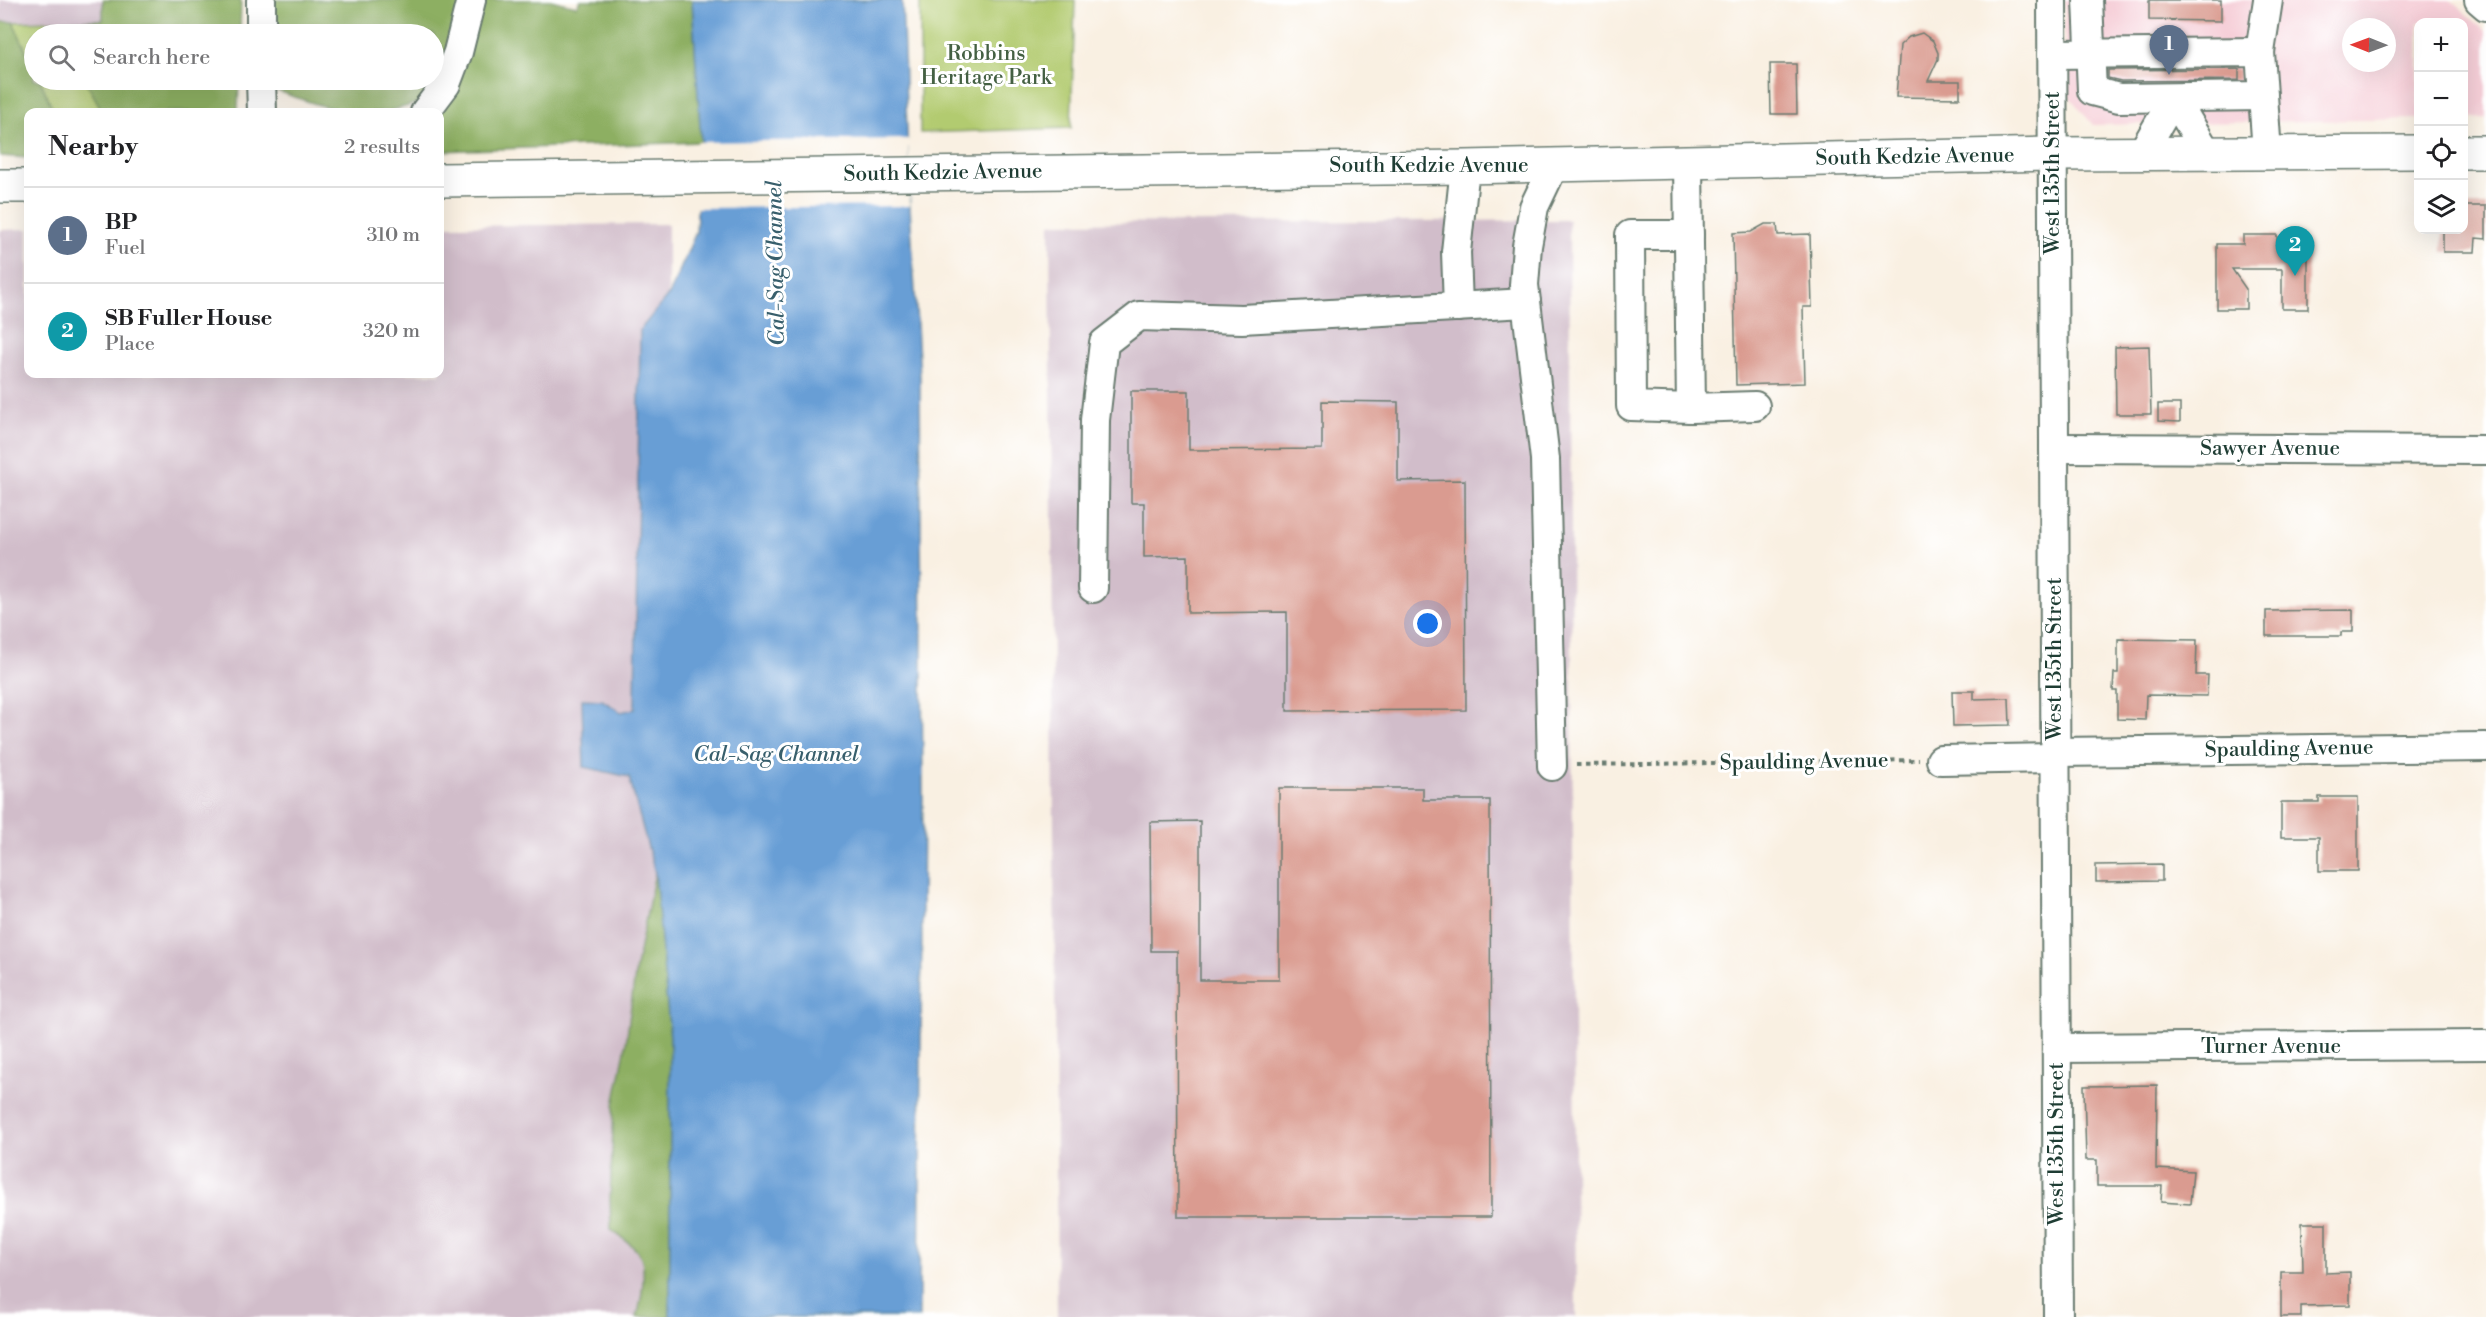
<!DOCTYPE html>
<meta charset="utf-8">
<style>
:root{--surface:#fff;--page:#f2f2f2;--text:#202124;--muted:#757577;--line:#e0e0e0;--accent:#0b8043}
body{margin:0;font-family:"Libre Bodoni",serif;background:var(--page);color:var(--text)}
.controls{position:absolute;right:18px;top:18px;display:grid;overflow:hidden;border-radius:12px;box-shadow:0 6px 24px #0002}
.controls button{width:54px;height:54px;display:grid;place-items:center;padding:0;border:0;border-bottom:2px solid var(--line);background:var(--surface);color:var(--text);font:30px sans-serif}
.compass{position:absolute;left:2342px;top:18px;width:54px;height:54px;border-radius:50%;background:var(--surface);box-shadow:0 6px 24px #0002;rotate:271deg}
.you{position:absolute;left:1428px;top:624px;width:21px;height:21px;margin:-15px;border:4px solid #fff;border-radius:50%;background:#1a73e8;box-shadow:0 0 0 9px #1a73e833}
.badge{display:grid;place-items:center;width:39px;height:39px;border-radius:50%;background:var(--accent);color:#fff;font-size:20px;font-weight:700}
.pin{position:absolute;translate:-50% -50px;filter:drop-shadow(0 2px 3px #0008)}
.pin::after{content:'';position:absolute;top:32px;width:21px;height:18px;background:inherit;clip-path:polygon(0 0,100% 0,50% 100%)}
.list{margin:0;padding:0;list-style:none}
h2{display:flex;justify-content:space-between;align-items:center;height:78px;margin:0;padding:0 24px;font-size:26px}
h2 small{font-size:20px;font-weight:400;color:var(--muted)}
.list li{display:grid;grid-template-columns:39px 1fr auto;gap:18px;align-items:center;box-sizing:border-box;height:96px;padding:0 24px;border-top:2px solid var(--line)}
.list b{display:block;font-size:22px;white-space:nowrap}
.list p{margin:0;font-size:20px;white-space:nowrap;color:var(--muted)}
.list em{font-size:20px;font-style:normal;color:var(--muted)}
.icon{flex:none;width:33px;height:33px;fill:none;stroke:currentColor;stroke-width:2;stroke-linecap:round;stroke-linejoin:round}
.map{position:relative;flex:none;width:2486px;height:1317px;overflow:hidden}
.search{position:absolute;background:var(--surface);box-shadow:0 6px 24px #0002;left:24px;top:24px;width:420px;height:66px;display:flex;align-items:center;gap:15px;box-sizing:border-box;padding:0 21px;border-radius:33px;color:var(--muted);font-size:22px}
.panel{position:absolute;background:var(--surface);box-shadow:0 6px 24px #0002;left:24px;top:108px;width:420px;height:270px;border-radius:12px}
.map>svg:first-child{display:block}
</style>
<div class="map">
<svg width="2486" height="1317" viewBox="0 0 2486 1317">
<rect width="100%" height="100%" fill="#fff"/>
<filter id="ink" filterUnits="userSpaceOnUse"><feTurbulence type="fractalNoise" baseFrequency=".0167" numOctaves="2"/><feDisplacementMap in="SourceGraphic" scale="12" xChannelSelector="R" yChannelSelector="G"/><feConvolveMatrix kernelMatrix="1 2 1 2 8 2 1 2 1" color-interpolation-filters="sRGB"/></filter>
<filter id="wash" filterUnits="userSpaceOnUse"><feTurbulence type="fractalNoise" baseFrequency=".008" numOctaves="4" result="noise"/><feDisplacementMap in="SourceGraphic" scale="24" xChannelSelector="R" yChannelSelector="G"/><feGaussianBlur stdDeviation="1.35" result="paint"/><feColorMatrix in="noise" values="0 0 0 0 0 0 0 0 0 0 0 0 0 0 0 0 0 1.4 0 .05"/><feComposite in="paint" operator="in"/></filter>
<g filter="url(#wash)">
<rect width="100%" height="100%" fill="#f9f0e2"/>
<path fill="#f6cfd8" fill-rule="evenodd" d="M2065,0H2450L2486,31V118L2464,119V22H2418V119L2093,125L2064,90ZM2351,27H2387V63H2351Z"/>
<g fill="#d1bdca">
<path d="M0,0H103V21L0,22Z"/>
<path d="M1569,220L1576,1317H1057L1050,223Z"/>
<path d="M668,224L670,1317H0V230L28,229V374H440V226Z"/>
</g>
<g fill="#b2cb70" stroke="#688452" stroke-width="1.5">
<path d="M920,0H1075L1071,128L920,133Z"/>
<path d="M54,21L61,34H34V68L13,22Z"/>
<path d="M40,80H85L103,112H54Z"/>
</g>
<g fill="#8daf62" stroke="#56764b" stroke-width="1.5">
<path d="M103,0H241L240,34H61L54,21L103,20Z"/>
<path d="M271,0H463C456,32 449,74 425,99C421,103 410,105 404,107C357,122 314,104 269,88L270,80H434V34H271Z"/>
<path d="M477,0H550L577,6L580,0H692L701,142L440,151V112Z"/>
<path d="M0,22H13L34,68V80H40L54,112H28V158L0,156Z"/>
<path d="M85,80H239L238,112H103Z"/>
<path d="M655,873L670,1037V1317H637C641,1303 647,1268 640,1255C633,1244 621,1237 611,1230L610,1199L614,1105L625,1051L636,967Z"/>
</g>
<path fill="#679ed5" stroke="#436e84" stroke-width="1.5" d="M692,0H902L910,206L920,376L923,790L919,1317H670V1037L655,873L629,777L584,767L582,699L602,700L621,712L635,709L640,330L670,293L696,232L701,141Z"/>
<path fill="#f9f0e2" d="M908,139L910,206L694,208L698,142Z"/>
<g id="blocks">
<g fill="#da9b90">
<path d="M2149,0H2221V21L2149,20Z"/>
<path d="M1922,33L1933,41L1938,53V59L1928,81H1960V98L1896,97L1900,45L1909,37Z"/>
<path d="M1770,64H1796L1797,114H1771Z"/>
<path d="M2239,69V80L2121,81L2108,78V70Z"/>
<path d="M2463,206H2486V239L2476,238L2475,252H2443V230H2463Z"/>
<path d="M1765,224H1777L1778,235L1810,234L1812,307H1803L1805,383L1736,385L1733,233L1751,232Z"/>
<path d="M2243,235H2277V244H2308V309H2282V269H2232L2246,289V309H2217V244H2243Z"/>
<path d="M2149,346L2151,414H2116L2115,347Z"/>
<path d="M1131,391H1189V450L1322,449V401L1398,402V481L1465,480L1466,710L1287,711V612L1188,613V556L1144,557V503H1131Z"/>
<path d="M2158,404H2180V422L2158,421Z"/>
<path d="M2353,610V632H2341V636H2266V611Z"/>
<path d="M2118,639L2197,640L2196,675H2208L2207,696L2146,695L2145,720L2117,719V691H2113L2114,673H2118Z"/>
<path d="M1952,691H1974V699L2009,698L2010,725L1953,726Z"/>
<path d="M1279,788H1423V800H1490L1491,1217H1178L1177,951H1151L1150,822L1200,821V980H1279Z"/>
<path d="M2319,797H2358V871H2319V837H2281V802H2319Z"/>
<path d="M2162,864V881L2096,882V865Z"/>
<path d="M2157,1085L2156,1169L2193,1171L2190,1204L2161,1202L2162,1186H2097V1160H2086L2084,1086Z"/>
<path d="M2302,1223H2326V1273L2350,1272V1305L2301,1306V1317H2281V1272H2303Z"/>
</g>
</g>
</g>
<g filter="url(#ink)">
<use href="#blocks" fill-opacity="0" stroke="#6b7c71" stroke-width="1.5"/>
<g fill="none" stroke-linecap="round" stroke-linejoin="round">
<defs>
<g id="minor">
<path d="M261,0V34"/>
<path d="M2052,0L2058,1317"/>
<path d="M2088,0L2092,91L2119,98L2263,96"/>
<path d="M2479,0L2486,6"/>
<path d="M2260,52L2268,0"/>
<path d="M2052,54L2260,52L2267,153"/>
<path d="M261,80L262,112"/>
<path d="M425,112L446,84L458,52L471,0"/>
<path d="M2142,153L2174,98L2207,153"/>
<path d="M1688,162L1691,408"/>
<path d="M1689,235H1630L1631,406L1691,408L1755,406"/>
<path d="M1458,307L1456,252L1465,167"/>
<path d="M2054,448L2486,450"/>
<path d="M1093,588L1095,420L1104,343L1139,316L1242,319L1526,303"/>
<path d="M2055,752L2486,747"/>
<path d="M1941,760L2055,758"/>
<path d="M1552,766L1545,459L1524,285L1527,246L1534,207L1554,165"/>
<path d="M2057,1048L2486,1045"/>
</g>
<g id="major">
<path d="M2464,152H2486"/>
<path d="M440,180L1465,167L2052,154L2418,152"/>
<path d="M0,186H28"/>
</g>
</defs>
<use href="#minor" stroke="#6b7c71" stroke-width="32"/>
<use href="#major" stroke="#6b7c71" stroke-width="36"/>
<path stroke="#6b7c71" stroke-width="4" stroke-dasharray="4.5 4.5" stroke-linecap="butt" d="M1576,765L1919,760"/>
<use href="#minor" stroke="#fff" stroke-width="28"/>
<use href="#major" stroke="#fff" stroke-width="33"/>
</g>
</g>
<g text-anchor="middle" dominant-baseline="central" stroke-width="6" stroke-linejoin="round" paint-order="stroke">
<g font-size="21" fill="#446043" stroke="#fff">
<text x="986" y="54">Robbins<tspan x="986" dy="24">Heritage Park</tspan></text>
</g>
<g font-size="21" fill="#1f3d34" stroke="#fff">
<text transform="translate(1915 157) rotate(-1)">South Kedzie Avenue</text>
<text x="1429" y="166">South Kedzie Avenue</text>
<text transform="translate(943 173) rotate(-1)">South Kedzie Avenue</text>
<text transform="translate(2053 173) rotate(-90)">West 135th Street</text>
<text x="2270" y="449">Sawyer Avenue</text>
<text transform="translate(2055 659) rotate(-90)">West 135th Street</text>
<text transform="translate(2289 749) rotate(-1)">Spaulding Avenue</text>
<text transform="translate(1804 762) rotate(-1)">Spaulding Avenue</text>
<text x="2271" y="1047">Turner Avenue</text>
<text transform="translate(2057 1144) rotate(-90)">West 135th Street</text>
</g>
<g font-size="22" font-style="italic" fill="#385f6c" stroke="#fff">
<text transform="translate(776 263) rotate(-91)">Cal-Sag Channel</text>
<text x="776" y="754">Cal-Sag Channel</text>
</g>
</g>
</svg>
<div class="controls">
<button>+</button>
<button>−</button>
<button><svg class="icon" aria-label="locate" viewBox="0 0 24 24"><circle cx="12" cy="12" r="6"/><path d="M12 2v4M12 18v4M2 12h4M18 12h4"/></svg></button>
<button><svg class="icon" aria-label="layers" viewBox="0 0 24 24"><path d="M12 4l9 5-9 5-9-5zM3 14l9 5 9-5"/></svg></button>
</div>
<svg class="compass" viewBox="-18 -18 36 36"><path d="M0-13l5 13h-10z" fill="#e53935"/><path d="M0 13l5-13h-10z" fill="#757577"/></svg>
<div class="you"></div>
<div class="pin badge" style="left:2169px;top:75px;background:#5c6f8a">1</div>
<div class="pin badge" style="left:2295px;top:276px;background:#0f9aa8">2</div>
<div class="search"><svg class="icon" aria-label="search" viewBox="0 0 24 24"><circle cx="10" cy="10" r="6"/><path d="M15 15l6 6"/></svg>Search here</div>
<section class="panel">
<h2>Nearby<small>2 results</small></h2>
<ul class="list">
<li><span class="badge" style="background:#5c6f8a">1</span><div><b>BP</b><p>Fuel</p></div><em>310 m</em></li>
<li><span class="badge" style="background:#0f9aa8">2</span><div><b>SB Fuller House</b><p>Place</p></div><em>320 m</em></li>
</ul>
</section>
</div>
